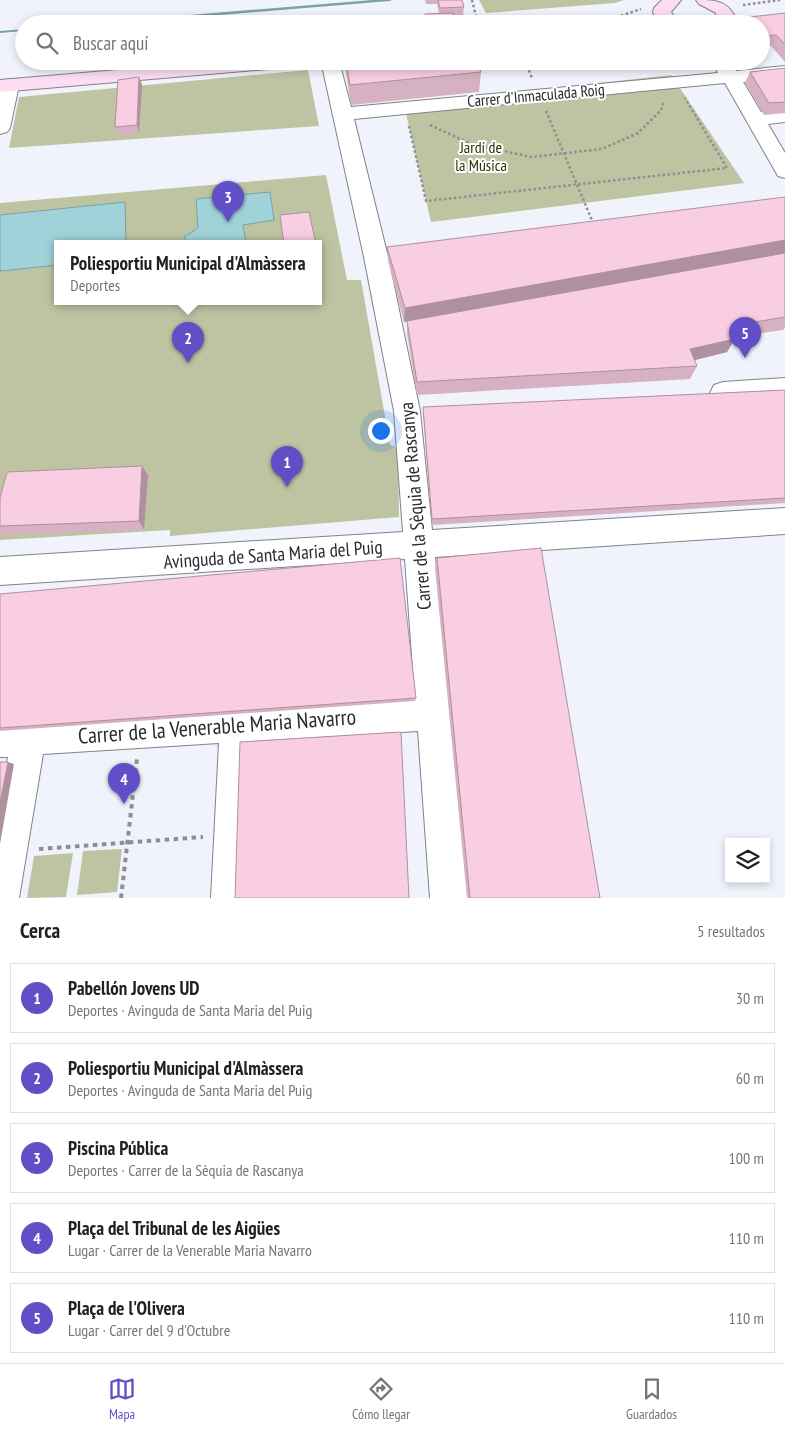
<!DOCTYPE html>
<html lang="es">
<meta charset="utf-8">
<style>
:root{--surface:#fff;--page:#f6f6f6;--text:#202124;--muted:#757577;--line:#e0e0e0;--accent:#604fc7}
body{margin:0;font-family:"PT Sans Narrow",sans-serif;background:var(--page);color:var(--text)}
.controls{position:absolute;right:15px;bottom:15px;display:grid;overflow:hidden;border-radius:0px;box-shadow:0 2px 8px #0003}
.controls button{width:45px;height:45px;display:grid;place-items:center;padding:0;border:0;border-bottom:1px solid var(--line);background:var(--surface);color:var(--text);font:25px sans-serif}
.you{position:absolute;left:380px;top:430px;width:18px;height:18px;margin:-12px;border:4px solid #fff;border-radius:50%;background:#1a73e8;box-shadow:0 0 0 8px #1a73e833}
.badge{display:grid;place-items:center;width:32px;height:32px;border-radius:50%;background:var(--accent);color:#fff;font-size:16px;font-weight:700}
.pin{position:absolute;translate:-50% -41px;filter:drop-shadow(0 1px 2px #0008)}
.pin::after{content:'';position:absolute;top:26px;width:18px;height:15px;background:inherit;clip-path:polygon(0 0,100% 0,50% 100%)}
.popup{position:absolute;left:54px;top:240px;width:268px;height:65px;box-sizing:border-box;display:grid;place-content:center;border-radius:0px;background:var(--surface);filter:drop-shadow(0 1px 4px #0005);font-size:16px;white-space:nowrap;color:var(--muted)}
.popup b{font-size:19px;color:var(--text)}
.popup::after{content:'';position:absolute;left:50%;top:100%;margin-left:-10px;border:10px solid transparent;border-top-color:var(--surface)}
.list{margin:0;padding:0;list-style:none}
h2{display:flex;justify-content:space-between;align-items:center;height:65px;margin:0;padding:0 20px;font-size:21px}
h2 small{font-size:16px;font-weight:400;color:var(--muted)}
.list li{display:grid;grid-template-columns:32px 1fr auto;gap:15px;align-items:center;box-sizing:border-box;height:70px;margin:0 10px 10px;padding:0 10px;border:1px solid var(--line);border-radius:0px}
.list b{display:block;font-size:19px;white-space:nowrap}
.list p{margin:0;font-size:16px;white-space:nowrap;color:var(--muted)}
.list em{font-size:16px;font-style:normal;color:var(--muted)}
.icon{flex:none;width:28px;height:28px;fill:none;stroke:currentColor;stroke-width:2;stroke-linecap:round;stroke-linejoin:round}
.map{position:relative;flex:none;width:785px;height:898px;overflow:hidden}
.search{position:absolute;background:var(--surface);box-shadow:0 2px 8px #0003;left:15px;right:15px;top:15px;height:55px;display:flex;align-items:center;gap:12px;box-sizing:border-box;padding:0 18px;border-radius:28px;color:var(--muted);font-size:19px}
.sheet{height:465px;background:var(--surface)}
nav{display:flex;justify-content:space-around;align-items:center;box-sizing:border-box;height:70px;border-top:1px solid var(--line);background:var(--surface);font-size:14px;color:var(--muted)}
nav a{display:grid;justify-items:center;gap:2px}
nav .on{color:var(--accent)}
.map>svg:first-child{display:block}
</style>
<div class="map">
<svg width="785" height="898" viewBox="0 0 785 898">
<rect width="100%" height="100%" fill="#f1f3fc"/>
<g fill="#bec4a2" fill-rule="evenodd">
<path d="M479,0H624L615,3L486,13Z"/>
<path d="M308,70L319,126L9,148L19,97Z"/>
<path d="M671,75L744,183L431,222L404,105Z"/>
<path d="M326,175L347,280H361L390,445L398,447L399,517L170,536V530L0,540V203ZM58,244H318V302H58Z"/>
<path d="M122,849L117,892L77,895L83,851Z"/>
<path d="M73,853L66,897L27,898L34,856Z"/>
</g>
<g fill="#9fd3d9" stroke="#7ca1a6">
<path d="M270,192L274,220L243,225L246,243L188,244L184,237L198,228L196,199Z"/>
<path d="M125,202L126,244H58V265L0,271V215Z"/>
</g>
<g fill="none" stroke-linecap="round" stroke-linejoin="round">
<g fill="#7ca1a6" fill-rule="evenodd">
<path d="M372,0H392L390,1L112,24H89L91,23Z"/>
<path d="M24,29V31L0,33V31Z"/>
</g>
<defs>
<g id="street">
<path d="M321,61H339L351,107L718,73L714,64L716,61H730L736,71L785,66V78L743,82L761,112L785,110V122L768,124L785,153V178L778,176L725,83L354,119L388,257L420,411L432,530L785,508V534L435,557L468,898H430L418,731L253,741L249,898H211L219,743L43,754L19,898H0V800L8,757H0V723L415,697L405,559L0,585V557L403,532L394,411L364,257Z"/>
<path d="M9,79L16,81L19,85L10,128L7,132L0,134V84L2,81Z"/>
<path d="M785,378V400L723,404L714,401L710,393L714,385L723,382Z"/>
</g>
<g id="secondary">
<path d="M662,0H681L671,12L680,24H661L653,13L654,8Z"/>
<path d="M696,0C713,0 726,0 734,15L733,24H715L716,13L699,4Z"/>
<path d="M223,61H301L299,65L292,67L0,92V80Z"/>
</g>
</defs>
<use href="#street" stroke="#80828a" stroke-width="2"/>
<use href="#secondary" stroke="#80828a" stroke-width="2"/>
<g stroke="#8c8e94" stroke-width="2.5" stroke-dasharray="2.5 2.5" stroke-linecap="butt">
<path d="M472,0L478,24"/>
<path d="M743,5L780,0"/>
<path d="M467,17H501L529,22L553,23L617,17L641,9"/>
<path d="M394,24L428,19"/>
<path d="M525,61L532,78"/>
<path d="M546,111L594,225"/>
<path d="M430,125L471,144L531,157L602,149L638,133L661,110L664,101"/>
<path d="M409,126L426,201L727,168L685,98"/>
</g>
<g stroke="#8c8e94" stroke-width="4" stroke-dasharray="4.5 4.5" stroke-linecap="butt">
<path d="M39,849L203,837"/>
<path d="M121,898L137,759"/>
</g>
<use href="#street" fill="#fff" fill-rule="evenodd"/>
<use href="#secondary" fill="#fdddf1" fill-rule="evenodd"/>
</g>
<g fill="#d6b1c2">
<path d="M425,0H462L464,7L463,15L453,16V17L472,24H425V14H439L437,4H426Z"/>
<path d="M785,13V62L771,46L761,47V24H722L724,20Z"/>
<path d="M344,61H477L481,72L479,92L351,105Z"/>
<path d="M785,68V113L764,115L745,83L750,72Z"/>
<path d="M139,77L142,85L139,133L117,135L115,127Z"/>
<path d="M387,247L785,253V327L783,330L735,337L727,352L695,360L697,366L690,379L417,395L407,334V322H404L388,261Z"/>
<path d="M318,255L322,276H318Z"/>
<path d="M785,390V503L432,525L423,414V407Z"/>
<path d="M148,475L144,530L1,535L0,534V498Z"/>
<path d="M437,558L600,898H467L435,568Z"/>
<path d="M0,594L416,698L415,701L0,731Z"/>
</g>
<g fill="#ae909e">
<path d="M139,77L142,85L139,133L137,125Z"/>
<path d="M785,240V253L404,322L405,308Z"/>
<path d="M735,339L727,352L683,363L690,349Z"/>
<path d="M142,466L148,475L144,530L139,521Z"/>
<path d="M8,762L14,764L0,844V803Z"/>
</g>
<g fill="#f9cee2" stroke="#ae909e">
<path d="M438,0H462L464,7L440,8Z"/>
<path d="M453,13V17L471,16L472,24H452L451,19L426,21L425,14Z"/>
<path d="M785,13V44L776,35L761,36V24H725L724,20Z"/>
<path d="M346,61H477L481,72L350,85Z"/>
<path d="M785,68V102L769,103L750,72Z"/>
<path d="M139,77L137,125L115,127L118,80Z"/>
<path d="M785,197V240L405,308L387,247Z"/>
<path d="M309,212L316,244H284L280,215Z"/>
<path d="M785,253V317L731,326L735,339L690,349L697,366L417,382L407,321Z"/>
<path d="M318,255L321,268H318Z"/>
<path d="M785,390V498L432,519L423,407Z"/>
<path d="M142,466L139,521L0,526V498L7,472Z"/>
<path d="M541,548L600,898H470L437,558Z"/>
<path d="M400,558L416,698L0,728V594Z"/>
<path d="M401,732L409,898H235L240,742Z"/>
<path d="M0,762H8L0,803Z"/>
</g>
<g text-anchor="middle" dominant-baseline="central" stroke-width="4" stroke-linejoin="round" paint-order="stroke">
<g font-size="16" fill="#2a2b2e" stroke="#fff">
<text transform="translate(536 95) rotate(-5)">Carrer d'Inmaculada Roig</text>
</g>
<g font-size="16" fill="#2d3200" stroke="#fff">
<text x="481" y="147">Jardí de<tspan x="481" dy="18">la Música</tspan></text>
</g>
<g font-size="19" fill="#2a2b2e" stroke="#fff">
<text transform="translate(415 506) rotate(-95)">Carrer de la Sèquia de Rascanya</text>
<text transform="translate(273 554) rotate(-4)">Avinguda de Santa Maria del Puig</text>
</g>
<g font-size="22" fill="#2a2b2e" stroke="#fff">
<text transform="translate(217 726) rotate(-4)">Carrer de la Venerable Maria Navarro</text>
</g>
</g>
</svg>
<div class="controls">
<button><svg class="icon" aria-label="layers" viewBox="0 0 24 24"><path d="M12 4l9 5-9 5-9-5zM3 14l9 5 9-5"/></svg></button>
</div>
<div class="you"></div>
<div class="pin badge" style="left:287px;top:487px">1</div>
<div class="pin badge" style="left:188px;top:363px">2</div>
<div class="popup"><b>Poliesportiu Municipal d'Almàssera</b>Deportes</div>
<div class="pin badge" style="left:228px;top:222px">3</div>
<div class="pin badge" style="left:124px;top:804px">4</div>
<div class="pin badge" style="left:745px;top:358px">5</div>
<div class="search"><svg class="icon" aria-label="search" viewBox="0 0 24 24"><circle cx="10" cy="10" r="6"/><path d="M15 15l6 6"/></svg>Buscar aquí</div>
</div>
<section class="sheet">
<h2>Cerca<small>5 resultados</small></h2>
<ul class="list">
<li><span class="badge">1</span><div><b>Pabellón Jovens UD</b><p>Deportes · Avinguda de Santa Maria del Puig</p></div><em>30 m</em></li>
<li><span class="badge">2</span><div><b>Poliesportiu Municipal d'Almàssera</b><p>Deportes · Avinguda de Santa Maria del Puig</p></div><em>60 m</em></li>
<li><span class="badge">3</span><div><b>Piscina Pública</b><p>Deportes · Carrer de la Sèquia de Rascanya</p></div><em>100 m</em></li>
<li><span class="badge">4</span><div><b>Plaça del Tribunal de les Aigües</b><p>Lugar · Carrer de la Venerable Maria Navarro</p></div><em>110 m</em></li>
<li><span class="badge">5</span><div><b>Plaça de l'Olivera</b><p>Lugar · Carrer del 9 d'Octubre</p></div><em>110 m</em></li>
</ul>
</section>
<nav>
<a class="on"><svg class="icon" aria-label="map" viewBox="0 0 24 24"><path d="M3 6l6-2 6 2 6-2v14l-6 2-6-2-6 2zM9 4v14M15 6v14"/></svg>Mapa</a>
<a><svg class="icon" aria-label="directions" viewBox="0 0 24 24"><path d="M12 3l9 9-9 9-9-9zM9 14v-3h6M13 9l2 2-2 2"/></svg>Cómo llegar</a>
<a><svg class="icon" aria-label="saved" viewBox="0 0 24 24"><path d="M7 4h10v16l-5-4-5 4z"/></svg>Guardados</a>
</nav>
